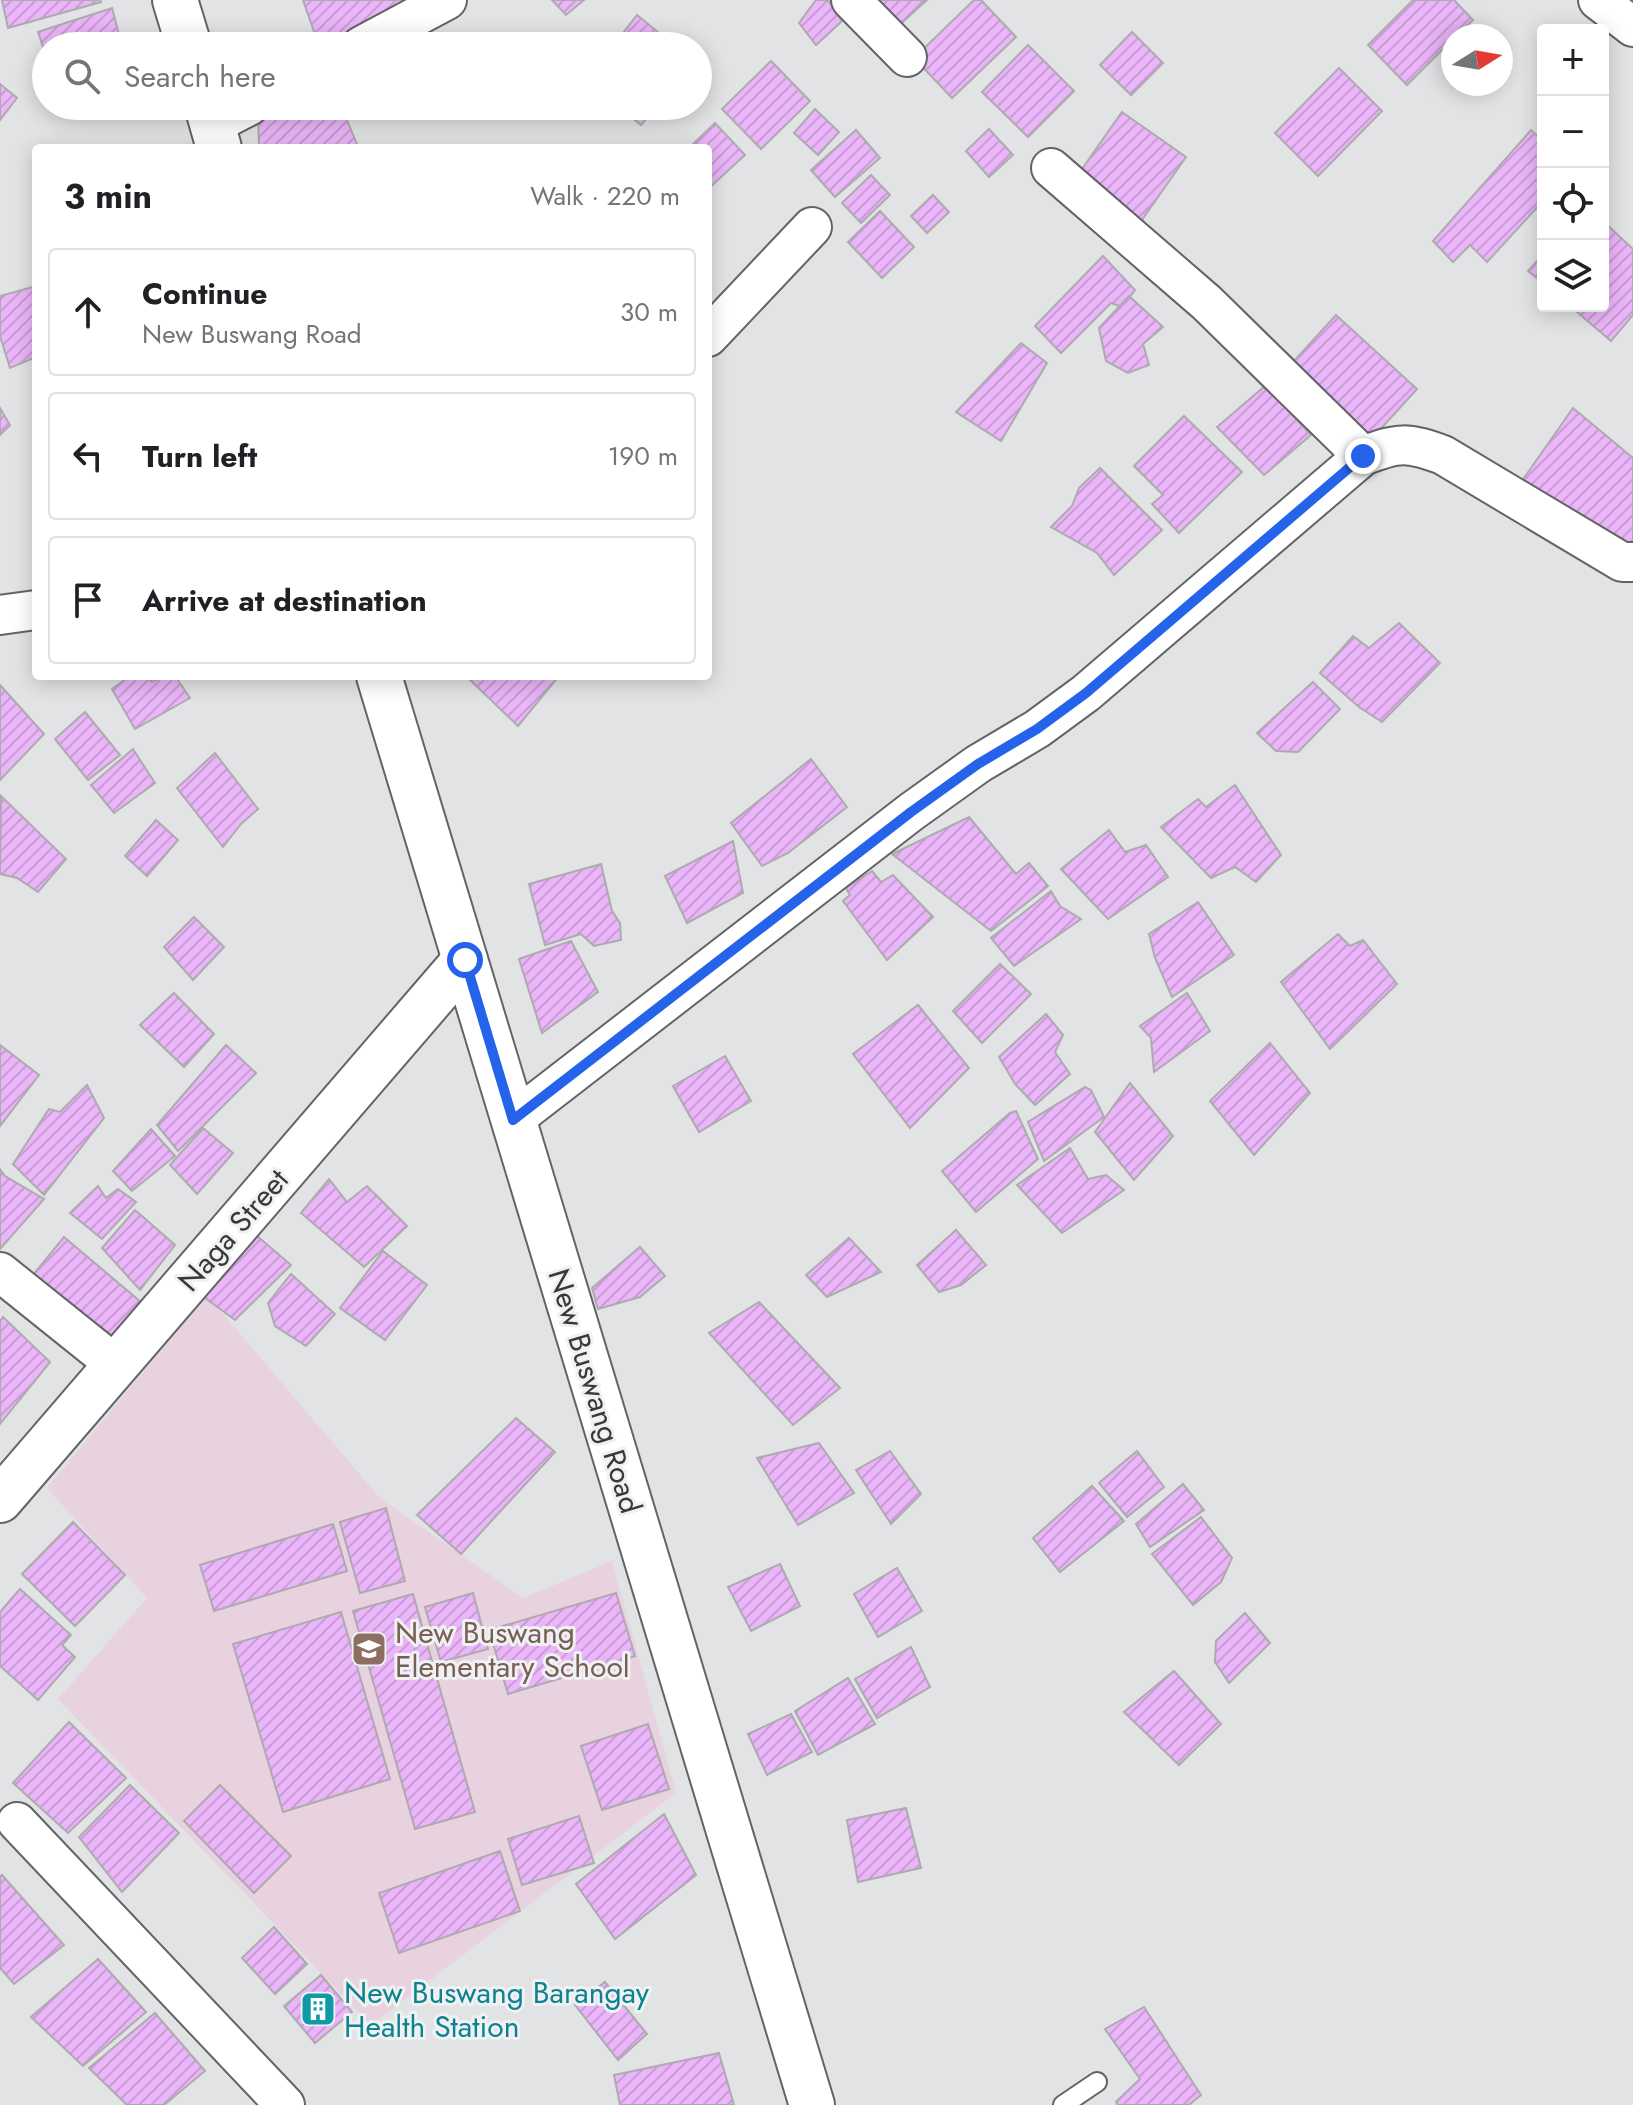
<!DOCTYPE html>
<meta charset="utf-8">
<style>
:root{--surface:#fff;--page:#f2f2f2;--text:#202124;--muted:#757577;--line:#e0e0e0}
body{margin:0;font-family:Jost,sans-serif;background:var(--page);color:var(--text)}
.controls{position:absolute;right:24px;top:24px;display:grid;overflow:hidden;border-radius:8px;box-shadow:0 4px 20px #0003}
.controls button{width:72px;height:72px;display:grid;place-items:center;padding:0;border:0;border-bottom:2px solid var(--line);background:var(--surface);color:var(--text);font:40px sans-serif}
.compass{position:absolute;left:1441px;top:24px;width:72px;height:72px;border-radius:50%;background:var(--surface);box-shadow:0 4px 20px #0003;rotate:79deg}
.stop{position:absolute;width:24px;height:24px;margin:-18px;border:6px solid #2563eb;border-radius:50%;background:#fff}
.stop.end{background:#2563eb;border-color:#fff;box-shadow:0 2px 8px #0008}
.list{margin:0;padding:0;list-style:none}
h2{display:flex;justify-content:space-between;align-items:center;height:104px;margin:0;padding:0 32px;font-size:34px}
h2 small{font-size:26px;font-weight:400;color:var(--muted)}
.list li{display:grid;grid-template-columns:52px 1fr auto;gap:24px;align-items:center;box-sizing:border-box;height:128px;margin:0 16px 16px;padding:0 16px;border:2px solid var(--line);border-radius:8px}
.list b{display:block;font-size:30px;white-space:nowrap}
.list p{margin:0;font-size:26px;white-space:nowrap;color:var(--muted)}
.list em{font-size:26px;font-style:normal;color:var(--muted)}
.icon{flex:none;width:44px;height:44px;fill:none;stroke:currentColor;stroke-width:2;stroke-linecap:round;stroke-linejoin:round}
.map{position:relative;flex:none;width:1633px;height:2105px;overflow:hidden}
.search{position:absolute;background:var(--surface);box-shadow:0 4px 20px #0003;left:32px;top:32px;width:680px;height:88px;display:flex;align-items:center;gap:20px;box-sizing:border-box;padding:0 28px;border-radius:44px;color:var(--muted);font-size:30px}
.panel{position:absolute;background:var(--surface);box-shadow:0 4px 20px #0003;left:32px;top:144px;width:680px;height:536px;border-radius:8px}
.map>svg:first-child{display:block}
</style>
<div class="map">
<svg width="1633" height="2105" viewBox="0 0 1633 2105">
<defs>
<pattern id="building-hatch" width="6" height="6" patternUnits="userSpaceOnUse" patternTransform="scale(2)"><rect width="6" height="6" fill="#ebb5f9"/><path d="M-1 1l2-2M0 6l6-6M5 7l2-2" fill="none" stroke="#ca9cd6"/></pattern>
</defs>
<rect width="100%" height="100%" fill="#e2e3e5"/>
<path fill="#e8d2e0" d="M207,1295L380,1498L523,1598L612,1561L676,1793L371,2025L58,1699L147,1598L47,1488Z"/>
<g fill="url(#building-hatch)" stroke="#acabad" stroke-width="2">
<path d="M2,0H100L101,2L8,28Z"/>
<path d="M303,0H406L410,9L326,46H319Z"/>
<path d="M552,0H584L566,15Z"/>
<path d="M816,0H828L842,21L816,45L799,23Z"/>
<path d="M871,0H927L896,28Z"/>
<path d="M974,0H981L1016,37L952,98L914,58Z"/>
<path d="M1413,0H1454L1473,20L1456,36H1453V39L1407,85L1368,45Z"/>
<path d="M112,8L122,46H46V56L38,32Z"/>
<path d="M637,15L675,46H613Z"/>
<path d="M1132,32L1163,63L1131,95L1100,65Z"/>
<path d="M1028,45L1074,91L1028,137L982,92Z"/>
<path d="M771,61L810,101L761,149L722,109Z"/>
<path d="M1339,68L1382,111L1318,176L1275,133Z"/>
<path d="M0,84L17,98L0,120Z"/>
<path d="M100,106H132L113,117Z"/>
<path d="M267,106H341L357,144L354,148H259L258,110Z"/>
<path d="M618,106H657L641,125Z"/>
<path d="M815,109L839,132L818,155L794,133Z"/>
<path d="M1122,112L1186,157L1139,224L1075,179Z"/>
<path d="M715,123L745,155L708,189V148H689Z"/>
<path d="M989,129L1013,155L989,177L966,151Z"/>
<path d="M856,130L880,158L835,197L811,170Z"/>
<path d="M1531,130L1543,141V201L1487,262L1470,245L1453,262L1433,241Z"/>
<path d="M871,175L890,195L861,223L842,203Z"/>
<path d="M933,195L949,212L927,233L911,216Z"/>
<path d="M880,211L914,247L882,278L848,242Z"/>
<path d="M1603,221L1633,249V315L1611,341L1570,306H1603Z"/>
<path d="M1543,254V283L1528,271Z"/>
<path d="M1103,256L1135,290L1122,307L1111,303L1061,353L1035,326Z"/>
<path d="M36,286V357L10,368L0,336V296Z"/>
<path d="M1129,296L1163,327L1143,344L1149,365L1128,373L1106,361L1099,328Z"/>
<path d="M1336,315L1417,389L1366,445L1285,371Z"/>
<path d="M1021,343L1047,363L1001,441L956,412Z"/>
<path d="M1265,386L1311,435L1264,475L1217,427Z"/>
<path d="M0,408L10,425L0,435Z"/>
<path d="M1573,408L1633,458V549L1519,485Z"/>
<path d="M1184,416L1242,472L1179,533L1152,504L1163,495L1134,466Z"/>
<path d="M1100,468L1162,530L1114,575L1097,553L1051,527L1072,506L1079,488Z"/>
<path d="M1399,623L1440,663L1382,722L1359,707L1320,673L1353,636L1369,648Z"/>
<path d="M130,676H146L152,682L162,676H175L190,698L135,729L112,689Z"/>
<path d="M466,676H559L518,726Z"/>
<path d="M1313,682L1340,709L1298,752L1276,751L1257,733Z"/>
<path d="M0,685L44,734L0,780Z"/>
<path d="M85,712L120,755L88,780L55,739Z"/>
<path d="M133,749L155,783L114,813L91,785Z"/>
<path d="M215,753L258,809L241,824L223,847L177,788Z"/>
<path d="M811,759L847,807L788,853L762,866L731,823Z"/>
<path d="M1235,785L1281,855L1256,882L1235,867L1211,878L1161,827L1198,799L1206,807Z"/>
<path d="M1,796L66,859L38,892L17,878L0,874Z"/>
<path d="M969,817L1016,874L1029,863L1048,886L991,931L892,854Z"/>
<path d="M156,820L178,840L147,876L125,856Z"/>
<path d="M1109,830L1125,852L1146,845L1168,877L1108,919L1061,869Z"/>
<path d="M733,841L743,893L687,923L665,876Z"/>
<path d="M601,864L612,911L620,923L621,940L594,946L581,934L545,945L529,884Z"/>
<path d="M872,871L881,882L893,875L933,917L887,960L843,901L850,895L846,888Z"/>
<path d="M1051,891L1060,906L1081,919L1014,966L991,938Z"/>
<path d="M1198,902L1234,955L1172,997L1155,958L1149,934Z"/>
<path d="M194,917L224,947L193,980L164,947Z"/>
<path d="M1338,934L1350,946L1363,940L1397,984L1330,1049L1281,982Z"/>
<path d="M571,941L598,992L542,1033L519,959Z"/>
<path d="M1000,964L1031,994L982,1043L953,1011Z"/>
<path d="M174,993L214,1034L184,1067L140,1025Z"/>
<path d="M1187,993L1210,1031L1154,1072L1151,1038L1140,1026Z"/>
<path d="M918,1005L969,1068L910,1128L853,1054Z"/>
<path d="M1046,1014L1063,1035L1055,1052L1070,1074L1035,1105L1015,1084L999,1057Z"/>
<path d="M1270,1043L1310,1093L1254,1155L1210,1101Z"/>
<path d="M0,1045L39,1075L0,1126Z"/>
<path d="M226,1045L256,1073L178,1151L157,1125Z"/>
<path d="M725,1056L751,1101L699,1132L673,1086Z"/>
<path d="M1130,1083L1173,1136L1134,1180L1095,1132Z"/>
<path d="M87,1085L104,1118L44,1195L13,1164L49,1109L60,1112Z"/>
<path d="M1085,1087L1091,1090L1104,1117L1044,1161L1028,1122Z"/>
<path d="M1016,1111L1038,1159L976,1212L942,1171L1010,1113Z"/>
<path d="M203,1128L233,1153L197,1194L170,1165Z"/>
<path d="M151,1129L175,1156L132,1191L113,1171Z"/>
<path d="M1070,1148L1088,1179L1106,1175L1124,1190L1062,1233L1017,1185Z"/>
<path d="M0,1169L5,1176L44,1199L0,1249Z"/>
<path d="M329,1179L347,1202L367,1186L407,1226L364,1267L301,1213Z"/>
<path d="M98,1186L106,1198L118,1189L136,1202L102,1239L70,1213Z"/>
<path d="M135,1210L175,1245L140,1290L102,1248Z"/>
<path d="M956,1230L986,1265L961,1285L939,1292L917,1265Z"/>
<path d="M256,1235L291,1265L235,1320L204,1297Z"/>
<path d="M64,1237L142,1303L107,1347L28,1281Z"/>
<path d="M849,1238L881,1272L827,1297L806,1275Z"/>
<path d="M640,1247L665,1276L640,1297L598,1309L592,1288Z"/>
<path d="M383,1251L427,1285L385,1340L340,1308Z"/>
<path d="M291,1274L335,1314L306,1346L275,1326L268,1303Z"/>
<path d="M759,1302L840,1388L793,1425L709,1333Z"/>
<path d="M3,1317L50,1362L0,1424V1321Z"/>
<path d="M516,1418L555,1452L461,1554L417,1515Z"/>
<path d="M819,1443L854,1493L798,1525L757,1458Z"/>
<path d="M890,1451L921,1494L891,1524L856,1470Z"/>
<path d="M1137,1451L1164,1487L1127,1517L1099,1483Z"/>
<path d="M1183,1484L1204,1510L1150,1547L1136,1524Z"/>
<path d="M1092,1486L1124,1521L1060,1572L1033,1538Z"/>
<path d="M386,1508L405,1581L360,1593L340,1522Z"/>
<path d="M1201,1517L1232,1558L1221,1582L1193,1605L1152,1554Z"/>
<path d="M73,1522L125,1575L75,1626L22,1574Z"/>
<path d="M333,1524L347,1571L214,1611L200,1565Z"/>
<path d="M780,1564L800,1606L751,1631L728,1587Z"/>
<path d="M897,1568L922,1611L878,1637L854,1594Z"/>
<path d="M20,1589L71,1635L62,1645L75,1657L38,1700L0,1666V1612Z"/>
<path d="M473,1593L488,1649L441,1662L425,1607Z"/>
<path d="M616,1593L635,1656L508,1694L489,1630Z"/>
<path d="M413,1594L475,1812L415,1829L353,1611Z"/>
<path d="M341,1612L390,1779L283,1812L233,1644Z"/>
<path d="M1245,1613L1270,1643L1229,1683L1215,1662L1216,1641Z"/>
<path d="M911,1647L930,1687L877,1718L855,1679Z"/>
<path d="M1174,1671L1221,1724L1179,1765L1124,1712Z"/>
<path d="M848,1678L875,1724L818,1755L795,1711Z"/>
<path d="M791,1714L812,1752L767,1775L748,1734Z"/>
<path d="M69,1722L126,1778L68,1833L13,1783Z"/>
<path d="M648,1724L669,1789L602,1810L581,1746Z"/>
<path d="M130,1785L179,1833L122,1892L79,1837Z"/>
<path d="M220,1785L291,1856L254,1893L184,1821Z"/>
<path d="M906,1808L921,1868L858,1882L847,1820Z"/>
<path d="M664,1814L696,1875L615,1939L576,1884Z"/>
<path d="M579,1816L594,1863L522,1885L508,1839Z"/>
<path d="M500,1851L520,1911L399,1953L379,1893Z"/>
<path d="M2,1875L64,1945L14,1984L0,1968V1877Z"/>
<path d="M274,1927L307,1964L275,1994L242,1958Z"/>
<path d="M98,1959L146,2012L83,2066L31,2017Z"/>
<path d="M321,1975L352,2012L315,2043L284,2006Z"/>
<path d="M605,1982L647,2034L618,2060L575,2005Z"/>
<path d="M1144,2007L1201,2095L1189,2105H1118L1116,2102L1140,2079L1105,2029Z"/>
<path d="M155,2013L205,2071L164,2105H127L89,2068Z"/>
<path d="M719,2053L734,2105H620L614,2075Z"/>
</g>
<g fill="none" stroke-linecap="round" stroke-linejoin="round">
<defs>
<path id="lane" d="M1063,2105L1097,2082"/>
<g id="street">
<path d="M851,0L907,57"/>
<path d="M1598,0L1633,27"/>
<path d="M361,46L447,0"/>
<path d="M212,125L249,106"/>
<path d="M1051,168L1207,303L1363,456"/>
<path d="M708,337L812,227"/>
<path d="M0,615L36,610"/>
<path d="M513,1120L911,812L978,764L1037,729L1086,693L1363,456C1399,442 1407,442 1443,455L1622,562H1633"/>
<path d="M0,1272L116,1365"/>
<path d="M17,1822L285,2105"/>
</g>
<g id="secondary">
<path d="M175,0L189,46"/>
<path d="M207,106L219,148"/>
<path d="M379,676L812,2105"/>
<path d="M0,1500L465,960"/>
</g>
</defs>
<use href="#lane" stroke="#636465" stroke-width="22"/>
<use href="#street" stroke="#636465" stroke-width="42"/>
<use href="#secondary" stroke="#636465" stroke-width="48"/>
<use href="#lane" stroke="#fff" stroke-width="18"/>
<use href="#street" stroke="#fff" stroke-width="38"/>
<use href="#secondary" stroke="#fff" stroke-width="44"/>
</g>
<g fill="none" stroke-linecap="round" stroke-linejoin="round">
<path stroke="#2563eb" stroke-width="10" d="M465,960L513,1120L911,812L978,764L1037,729L1086,693L1363,456"/>
</g>
<defs>
<symbol id="school-square" viewBox="-11 -11 22 22"><rect x="-9" y="-9" width="18" height="18" rx="4" fill="#8d6e63" stroke="#eff1f2"/><path d="M0-5L7-2L0 1L-7-2ZM-4 1L0 2.5L4 1V4Q0 6-4 4Z" fill="#fff"/></symbol>
<symbol id="building-square" viewBox="-11 -11 22 22"><rect x="-9" y="-9" width="18" height="18" rx="4" fill="#0f9aa8" stroke="#eff1f2"/><path d="M-4-6H4V6H1V3H-1V6H-4ZM-2.5-4.3h1.7v1.8h-1.7ZM.8-4.3h1.7v1.8H.8ZM-2.5-1h1.7V.8h-1.7ZM.8-1h1.7V.8H.8Z" fill="#fff"/></symbol>
</defs>
<g fill-rule="evenodd">
<use href="#school-square" x="349" y="1629" width="40" height="40"/>
<use href="#building-square" x="298" y="1989" width="40" height="40"/>
</g>
<g text-anchor="middle" dominant-baseline="central" stroke-width="6" stroke-linejoin="round" paint-order="stroke">
<g font-size="30" fill="#383939" stroke="#eff1f2">
<text transform="translate(233 1230) rotate(-49)">Naga Street</text>
<text transform="translate(595 1391) rotate(73)">New Buswang Road</text>
</g>
<g font-size="30" fill="#785e54" stroke="#eff1f2" text-anchor="start">
<text x="395" y="1632">New Buswang<tspan x="395" dy="34">Elementary School</tspan></text>
</g>
<g font-size="30" fill="#0d838f" stroke="#eff1f2" text-anchor="start">
<text x="344" y="1992">New Buswang Barangay<tspan x="344" dy="34">Health Station</tspan></text>
</g>
</g>
</svg>
<div class="controls">
<button>+</button>
<button>−</button>
<button><svg class="icon" aria-label="locate" viewBox="0 0 24 24"><circle cx="12" cy="12" r="6"/><path d="M12 2v4M12 18v4M2 12h4M18 12h4"/></svg></button>
<button><svg class="icon" aria-label="layers" viewBox="0 0 24 24"><path d="M12 4l9 5-9 5-9-5zM3 14l9 5 9-5"/></svg></button>
</div>
<svg class="compass" viewBox="-18 -18 36 36"><path d="M0-13l5 13h-10z" fill="#e53935"/><path d="M0 13l5-13h-10z" fill="#757577"/></svg>
<div class="stop" style="left:465px;top:960px"></div>
<div class="stop end" style="left:1363px;top:456px"></div>
<div class="search"><svg class="icon" aria-label="search" viewBox="0 0 24 24"><circle cx="10" cy="10" r="6"/><path d="M15 15l6 6"/></svg>Search here</div>
<section class="panel">
<h2>3 min<small>Walk · 220 m</small></h2>
<ul class="list">
<li><svg class="icon" aria-label="ahead" viewBox="0 0 24 24"><path d="M12 20V5M6 11l6-6 6 6"/></svg><div><b>Continue</b><p>New Buswang Road</p></div><em>30 m</em></li>
<li><svg class="icon" aria-label="left" viewBox="0 0 24 24"><path d="M17 20v-9H6M10 6l-5 5 5 5"/></svg><div><b>Turn left</b></div><em>190 m</em></li>
<li><svg class="icon" aria-label="arrive" viewBox="0 0 24 24"><path d="M6 21V4h12l-3 4 3 4H6"/></svg><div><b>Arrive at destination</b></div></li>
</ul>
</section>
</div>
